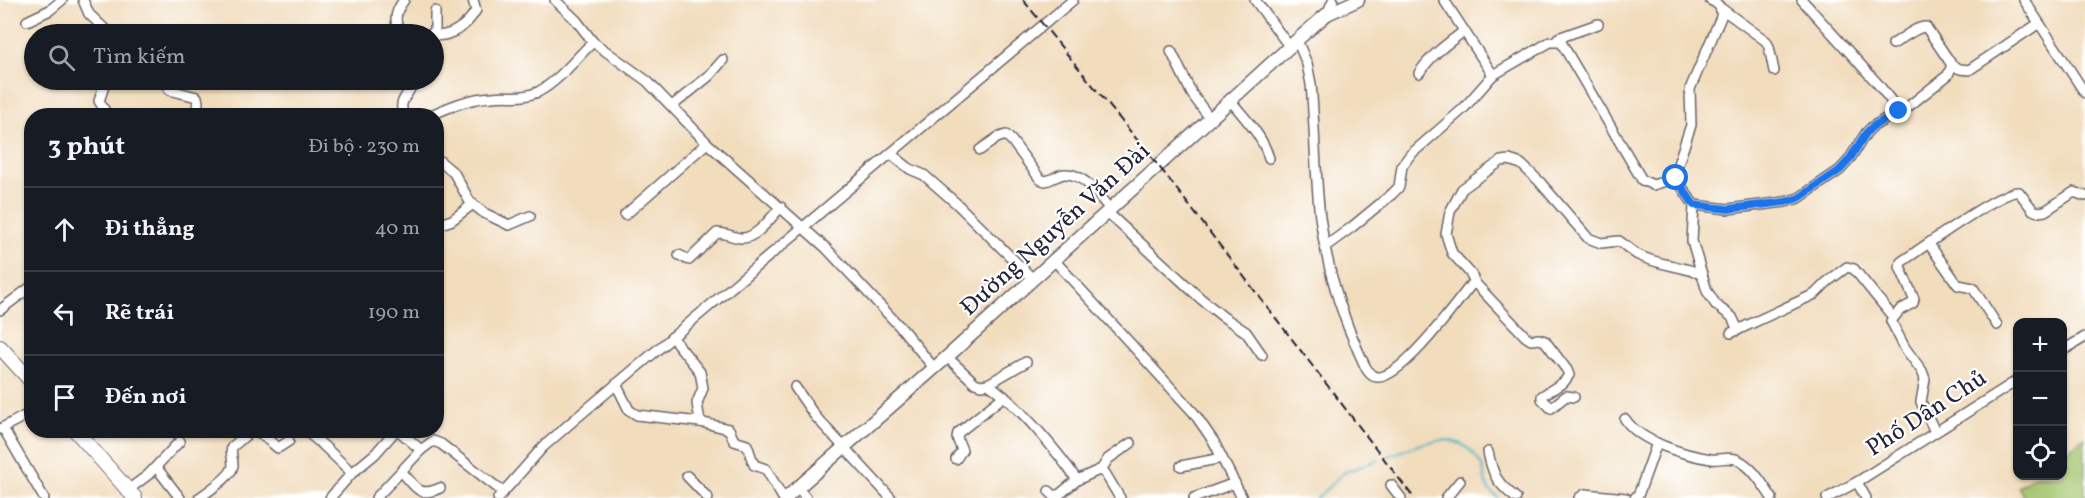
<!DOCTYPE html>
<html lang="vi">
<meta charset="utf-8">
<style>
:root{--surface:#171b24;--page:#242831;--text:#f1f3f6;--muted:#9ea1a6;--line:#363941}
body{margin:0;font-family:Vollkorn,serif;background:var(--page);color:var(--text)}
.controls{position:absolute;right:18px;bottom:18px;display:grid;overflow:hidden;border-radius:12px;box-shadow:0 2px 4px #0004}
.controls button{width:54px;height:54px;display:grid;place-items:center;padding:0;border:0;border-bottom:2px solid var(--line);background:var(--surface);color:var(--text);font:30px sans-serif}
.stop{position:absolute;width:18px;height:18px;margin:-14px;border:4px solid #1a73e8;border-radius:50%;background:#fff}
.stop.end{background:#1a73e8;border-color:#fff;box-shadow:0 2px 6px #0008}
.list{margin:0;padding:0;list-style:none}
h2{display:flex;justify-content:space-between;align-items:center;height:78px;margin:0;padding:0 24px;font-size:26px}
h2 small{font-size:20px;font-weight:400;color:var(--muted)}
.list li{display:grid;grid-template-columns:39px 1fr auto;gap:18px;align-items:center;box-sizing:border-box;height:84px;padding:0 24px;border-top:2px solid var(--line)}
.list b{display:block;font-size:22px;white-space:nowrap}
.list em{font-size:20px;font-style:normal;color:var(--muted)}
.icon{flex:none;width:33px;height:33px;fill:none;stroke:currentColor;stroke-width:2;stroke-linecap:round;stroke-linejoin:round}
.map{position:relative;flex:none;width:2085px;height:498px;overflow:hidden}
.search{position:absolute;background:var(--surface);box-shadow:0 2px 4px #0004;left:24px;top:24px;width:420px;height:66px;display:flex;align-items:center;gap:15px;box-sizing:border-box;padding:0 21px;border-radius:33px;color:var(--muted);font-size:22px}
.panel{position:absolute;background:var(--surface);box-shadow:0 2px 4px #0004;left:24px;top:108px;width:420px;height:330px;border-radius:24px}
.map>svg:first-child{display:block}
</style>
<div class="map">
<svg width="2085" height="498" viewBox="0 0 2085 498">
<rect width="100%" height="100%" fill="#fff"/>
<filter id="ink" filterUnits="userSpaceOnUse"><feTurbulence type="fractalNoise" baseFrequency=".0167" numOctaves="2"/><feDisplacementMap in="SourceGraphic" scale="12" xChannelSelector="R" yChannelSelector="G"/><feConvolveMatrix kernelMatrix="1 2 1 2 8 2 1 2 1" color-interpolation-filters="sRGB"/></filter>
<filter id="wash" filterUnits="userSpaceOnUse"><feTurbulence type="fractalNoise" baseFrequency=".008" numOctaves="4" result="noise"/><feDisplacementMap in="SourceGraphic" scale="24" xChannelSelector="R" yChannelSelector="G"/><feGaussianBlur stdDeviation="1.35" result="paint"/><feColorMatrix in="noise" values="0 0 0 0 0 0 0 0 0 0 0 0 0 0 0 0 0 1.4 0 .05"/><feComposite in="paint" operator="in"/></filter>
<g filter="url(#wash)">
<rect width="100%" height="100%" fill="#f1dcbc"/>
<path fill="#a4c56e" stroke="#637454" stroke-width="1.5" d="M2085,437V498H2025L2018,487L2034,476H2062L2063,454Z"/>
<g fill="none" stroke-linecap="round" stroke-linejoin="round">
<g stroke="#45afc4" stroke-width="2">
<path d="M1389,456C1424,443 1459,424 1482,466C1485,473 1484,482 1488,488C1490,492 1495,495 1498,498"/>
<path d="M1317,498L1343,473L1378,460"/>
</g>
</g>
</g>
<g filter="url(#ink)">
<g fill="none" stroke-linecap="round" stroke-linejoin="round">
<defs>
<g id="street">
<path d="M83,0L89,14L110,34"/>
<path d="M404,0C395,12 392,24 404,34"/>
<path d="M555,0L576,20L593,42L647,81L707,143L826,248L903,330L934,368"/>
<path d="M1255,0L1289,46"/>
<path d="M1444,0L1493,75L1550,42H1561L1642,180L1653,185L1676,178"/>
<path d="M1710,0C1719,4 1722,7 1721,17L1690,89L1691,125L1676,170V178L1694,205L1692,241L1707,291L1716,305L1732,317L1738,330"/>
<path d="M1802,0L1878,84L1899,111L1904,110L1948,75L1952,65L1926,27C1917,26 1902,39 1893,44"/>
<path d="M2024,0L2085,93"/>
<path d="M1722,9L1766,41L1769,47L1774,71"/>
<path d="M1327,14L1333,0"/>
<path d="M27,21L50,10L62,0"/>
<path d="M431,34L435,31V11"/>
<path d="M434,35C450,38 468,25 476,10L473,0"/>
<path d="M1297,40L1307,64L1311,84C1315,128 1315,173 1320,217C1326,263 1340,311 1359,353C1363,360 1367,377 1377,377C1401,379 1455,305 1470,286L1475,283L1525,336L1531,340L1539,339L1545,341L1567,370L1569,375L1564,382L1542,396V399L1551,408L1566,396L1574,397"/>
<path d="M1556,41L1558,38L1598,24"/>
<path d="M1171,51L1192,94L1211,120"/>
<path d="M1952,65L1960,69L1969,70L2038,24"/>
<path d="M1419,73C1431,55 1447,44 1464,31"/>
<path d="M106,80L99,101L108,116"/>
<path d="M169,90L197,97L198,103L195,116"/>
<path d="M1231,101C1246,120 1262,135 1269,158"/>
<path d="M672,106L709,76L723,60"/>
<path d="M405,116C395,100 411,96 413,80"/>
<path d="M429,116C449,107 470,98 492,97C508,95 522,99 538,92C559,81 576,58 593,42"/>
<path d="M980,150L997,138L1006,135L1012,141L1040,179L1045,181C1052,180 1057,175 1064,174C1084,172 1098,196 1110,209"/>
<path d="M891,154L910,169L924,175L957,204L1033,279"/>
<path d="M436,158L454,173L470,202L484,213L509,225L530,216"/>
<path d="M1694,205L1728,209L1785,202L1799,198L1840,170L1849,160L1866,133L1872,127L1899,111"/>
<path d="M1107,212L1200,298L1222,316L1246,332L1262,355"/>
<path d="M625,215L707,143"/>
<path d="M441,224L452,220L473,204"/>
<path d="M1929,244L1958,285L1973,288L1997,325"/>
<path d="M1326,246L1352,227L1392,194L1399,187L1402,166L1410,155L1463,109L1493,75"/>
<path d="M679,255L689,260L717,233C726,233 732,237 740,238C756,240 771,217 781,207"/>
<path d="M1054,260L1194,413L1214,442L1242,498"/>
<path d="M1475,283L1471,274L1452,253L1446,234L1450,212L1462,189L1501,161L1509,160L1521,164L1539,181L1588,238L1601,243L1619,241C1625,245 1631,251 1638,255C1658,265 1681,266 1702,274"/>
<path d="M0,310L32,286"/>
<path d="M1731,333L1815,294L1827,282L1847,267L1854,269L1893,317"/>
<path d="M672,337L700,372L703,388L697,403L700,422"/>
<path d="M2062,351L2085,337"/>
<path d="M947,357L975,383L981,385L988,384C1017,403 1058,452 1077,480"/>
<path d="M616,384L629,410L637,415L700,422L729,429L734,441L747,445L754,465L766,469L783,498"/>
<path d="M988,384L1026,362"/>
<path d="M795,387L815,416L891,498"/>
<path d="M1625,419C1640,442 1685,455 1711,459C1721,460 1730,456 1738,460C1753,467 1763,485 1772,498"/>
<path d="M3,428L44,498"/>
<path d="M0,429L32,412"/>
<path d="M256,430L278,448L289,441"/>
<path d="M305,430L325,447L352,473"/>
<path d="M398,430L421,450"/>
<path d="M1935,432L1921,402L1925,379L1922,371L1905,348L1891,321L1900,310L1913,303L1914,299L1900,267L1901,262C1920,250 2002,189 2019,192L2033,210L2038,212L2045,211L2074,192L2085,196"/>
<path d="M1488,452C1493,476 1497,483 1516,498"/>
<path d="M956,459L962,450L957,438L958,433L1004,396"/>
<path d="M1181,466L1222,458"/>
<path d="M156,467L180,498"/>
<path d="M1101,470L1108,459L1131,443"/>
<path d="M402,472C416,487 418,498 440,488"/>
<path d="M687,476L708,498"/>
<path d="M1857,482L1866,498"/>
<path d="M1391,485L1401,498"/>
<path d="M798,488L806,498"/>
<path d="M128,490L148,475L180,441"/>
<path d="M1049,491L1054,496L1060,494L1077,480L1099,470L1105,473L1120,498"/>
<path d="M199,498C208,491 233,476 233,465C233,458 230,454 232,447L252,430"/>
<path d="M330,498L352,473L375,454L396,430"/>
<path d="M376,498L421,450L433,441L441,444L503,492"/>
<path d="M498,498L543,447L574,420L1073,0"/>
<path d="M1194,498L1235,483"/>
<path d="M1446,498L1460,481"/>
<path d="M1579,498L1585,494L1626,498"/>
<path d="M1635,498L1639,493L1657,443"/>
<path d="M1827,498L1857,482L2018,380"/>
</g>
<path id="secondary" d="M786,498L947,357L1297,40L1327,14L1358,0"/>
<g id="primary">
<path d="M0,347L32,382"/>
<path d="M75,430L135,498"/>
</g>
</defs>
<use href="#street" stroke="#6a6368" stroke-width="12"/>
<use href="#secondary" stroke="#6a6368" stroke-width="15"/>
<use href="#primary" stroke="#6a6368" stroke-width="16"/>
<use href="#street" stroke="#fff" stroke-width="9"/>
<use href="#secondary" stroke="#fff" stroke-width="12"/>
<use href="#primary" stroke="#fff" stroke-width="14"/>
<path stroke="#22223b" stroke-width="2" stroke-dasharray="9 4.5" stroke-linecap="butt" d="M1023,0L1165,174L1414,498"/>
</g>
</g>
<g fill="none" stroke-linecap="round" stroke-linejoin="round" filter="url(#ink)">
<path stroke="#1a73e8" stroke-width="8" d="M1676,178L1694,205L1728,209L1785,202L1799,198L1840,170L1849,160L1866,133L1872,127L1899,111"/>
</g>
<g text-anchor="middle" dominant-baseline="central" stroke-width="4.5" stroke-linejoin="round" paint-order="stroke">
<g font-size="24" fill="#22223b" stroke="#fff">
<text transform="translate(1056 230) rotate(-42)">Đường Nguyễn Văn Đài</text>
<text transform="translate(1927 414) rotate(-33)">Phố Dân Chủ</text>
</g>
</g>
</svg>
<div class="controls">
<button>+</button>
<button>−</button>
<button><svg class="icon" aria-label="locate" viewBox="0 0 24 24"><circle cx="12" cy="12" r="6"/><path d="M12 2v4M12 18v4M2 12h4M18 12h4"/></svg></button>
</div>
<div class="stop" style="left:1676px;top:178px"></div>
<div class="stop end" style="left:1899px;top:111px"></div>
<div class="search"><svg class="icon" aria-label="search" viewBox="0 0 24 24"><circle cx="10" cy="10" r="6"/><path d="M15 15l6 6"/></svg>Tìm kiếm</div>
<section class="panel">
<h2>3 phút<small>Đi bộ · 230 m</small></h2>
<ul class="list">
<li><svg class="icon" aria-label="ahead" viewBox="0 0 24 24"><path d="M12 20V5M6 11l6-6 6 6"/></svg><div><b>Đi thẳng</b></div><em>40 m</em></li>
<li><svg class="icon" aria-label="left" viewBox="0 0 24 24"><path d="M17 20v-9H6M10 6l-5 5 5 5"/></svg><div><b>Rẽ trái</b></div><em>190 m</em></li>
<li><svg class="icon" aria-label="arrive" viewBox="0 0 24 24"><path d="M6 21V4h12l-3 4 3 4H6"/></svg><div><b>Đến nơi</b></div></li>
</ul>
</section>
</div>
